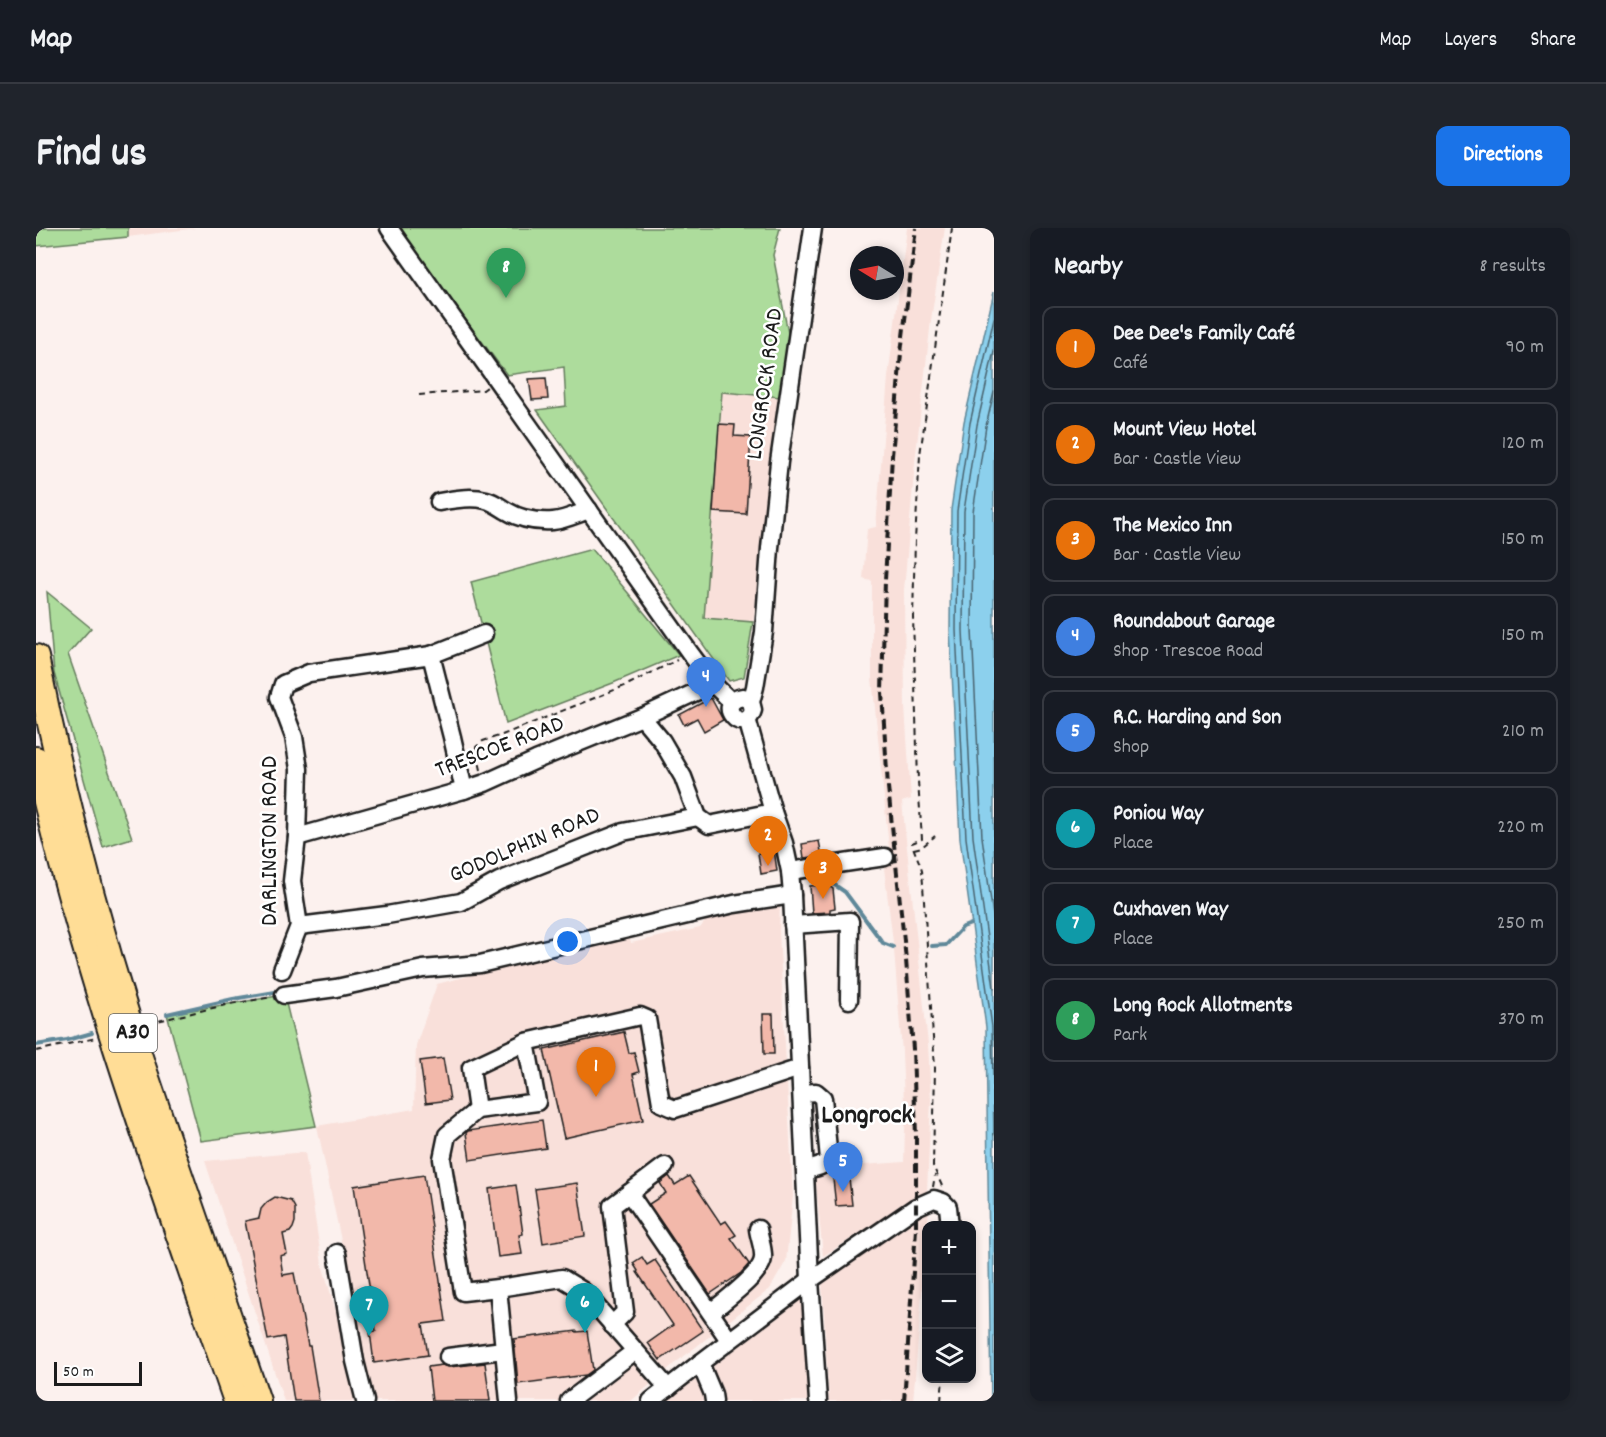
<!DOCTYPE html>
<meta charset="utf-8">
<style>
:root{--surface:#171b24;--page:#20242c;--text:#f1f3f6;--muted:#9ea1a6;--line:#363941;--accent:#1a73e8}
body{margin:0;font-family:Dekko,sans-serif;background:var(--page);color:var(--text)}
.controls{position:absolute;right:18px;bottom:18px;display:grid;overflow:hidden;border-radius:12px;box-shadow:0 3px 9px #0003}
.controls button{width:54px;height:54px;display:grid;place-items:center;padding:0;border:0;border-bottom:2px solid var(--line);background:var(--surface);color:var(--text);font:30px sans-serif}
.compass{position:absolute;left:814px;top:18px;width:54px;height:54px;border-radius:50%;background:var(--surface);box-shadow:0 3px 9px #0003;rotate:280deg}
.scale{position:absolute;left:18px;bottom:15px;width:88px;box-sizing:border-box;padding-left:6px;border:3px solid #1c1c1c;border-top:0;font-size:16px;line-height:21px;white-space:nowrap;color:#1c1c1c;-webkit-text-stroke:4px #fff;paint-order:stroke}
.you{position:absolute;left:532px;top:714px;width:21px;height:21px;margin:-15px;border:4px solid #fff;border-radius:50%;background:#1a73e8;box-shadow:0 0 0 9px #1a73e833}
.badge{display:grid;place-items:center;width:39px;height:39px;border-radius:50%;background:var(--accent);color:#fff;font-size:20px;font-weight:700}
.pin{position:absolute;translate:-50% -50px;filter:drop-shadow(0 2px 3px #0008)}
.pin::after{content:'';position:absolute;top:32px;width:21px;height:18px;background:inherit;clip-path:polygon(0 0,100% 0,50% 100%)}
.list{margin:0;padding:0;list-style:none}
h2{display:flex;justify-content:space-between;align-items:center;height:78px;margin:0;padding:0 24px;font-size:26px}
h2 small{font-size:20px;font-weight:400;color:var(--muted)}
.list li{display:grid;grid-template-columns:39px 1fr auto;gap:18px;align-items:center;box-sizing:border-box;height:84px;margin:0 12px 12px;padding:0 12px;border:2px solid var(--line);border-radius:12px}
.list b{display:block;font-size:22px;white-space:nowrap}
.list p{margin:0;font-size:20px;white-space:nowrap;color:var(--muted)}
.list em{font-size:20px;font-style:normal;color:var(--muted)}
.icon{flex:none;width:33px;height:33px;fill:none;stroke:currentColor;stroke-width:2;stroke-linecap:round;stroke-linejoin:round}
.map{position:relative;flex:none;width:958px;height:1173px;overflow:hidden;border-radius:12px}
header{display:flex;align-items:center;gap:36px;box-sizing:border-box;height:84px;padding:0 30px;background:var(--surface);border-bottom:2px solid var(--line)}
header strong{font-size:28px}
nav{display:flex;gap:33px;margin-inline-start:auto;font-size:21px}
.intro{display:flex;align-items:center;justify-content:space-between;box-sizing:border-box;height:144px;padding:0 36px}
h1{margin:0;font-size:42px}
.button{padding:15px 27px;border-radius:12px;background:var(--accent);color:#fff;font-size:21px;font-weight:700}
main{display:flex;gap:36px;padding:0 36px}
aside{flex:1;background:var(--surface);border-radius:12px;box-shadow:0 3px 9px #0003}
.map>svg:first-child{display:block}
</style>
<header>
<strong>Map</strong>
<nav><a>Map</a><a>Layers</a><a>Share</a></nav>
</header>
<div class="intro"><h1>Find us</h1><a class="button">Directions</a></div>
<main>
<div class="map">
<svg width="958" height="1173" viewBox="0 0 958 1173">
<rect width="100%" height="100%" fill="#fcf1ee"/>
<filter id="ink" filterUnits="userSpaceOnUse"><feTurbulence type="fractalNoise" baseFrequency=".0167" numOctaves="2"/><feDisplacementMap in="SourceGraphic" scale="12" xChannelSelector="R" yChannelSelector="G"/><feConvolveMatrix kernelMatrix="1 2 1 2 8 2 1 2 1" color-interpolation-filters="sRGB"/></filter>
<g filter="url(#ink)">
<g fill="#f9e0da">
<path d="M92,0H160L92,9Z"/>
<path d="M871,0H909L895,92L879,234L868,362L869,479L875,571L866,574L892,816L895,872L891,964L787,1028L779,945L800,939L868,934L869,901L866,824L858,722L847,632L854,630L836,450V353L827,351L831,301L840,299L852,149Z"/>
<path d="M686,163L745,169L717,394L668,390Z"/>
<path d="M744,673L743,703L757,968L750,1033L734,1061L638,1136L595,1173H338L331,1156L325,1108L281,898L378,881L380,817L401,756L592,707L595,715L664,700L675,686Z"/>
<path d="M269,924L286,1036L306,1104L315,1157L319,1173H248L169,933Z"/>
<path d="M893,980L877,1173H793L786,1053Z"/>
<path d="M774,1052L782,1173H615Z"/>
</g>
<g fill="#addc9c" stroke="#647c5c" stroke-width="1.5">
<path d="M0,0H92V9L0,18Z"/>
<path d="M365,0H744L737,27L753,110L745,169L686,164L668,390L717,394L708,449L693,453L501,182L530,178L528,139L471,147L396,47Z"/>
<path d="M556,321L643,427L577,455L470,496L435,354Z"/>
<path d="M11,364L55,400L32,426L96,610L67,619L18,445Z"/>
<path d="M248,767L280,898L165,913L131,786Z"/>
</g>
<path fill="#8cd0ed" stroke="#5f8899" stroke-width="1.5" d="M958,64V1173H955L950,799L924,611L914,402L915,282L928,194Z"/>
<g fill="none" stroke-linecap="round" stroke-linejoin="round">
<g stroke="#496470" stroke-width="1.5">
<path d="M958,90L934,195L921,283L920,402L930,610L956,799L958,907"/>
<path d="M958,123L941,197L928,283L927,402L937,609L958,760"/>
<path d="M958,164L950,198L937,284L936,402L946,609L958,695"/>
</g>
<g stroke="#5f8899" stroke-width="4">
<path d="M787,649L809,664L847,715L857,719"/>
<path d="M896,718L910,717L927,699L935,696"/>
<path d="M131,786L197,771L245,763"/>
<path d="M0,817L31,812L56,805"/>
</g>
</g>
<g fill="#f2b8aa" stroke="#1c1c1c" stroke-width="1.5">
<path d="M510,150L512,171L496,172L493,151Z"/>
<path d="M683,196L699,197L698,208L715,209L710,286L677,284Z"/>
<path d="M675,470L687,492L668,503L661,490L648,497L643,487Z"/>
<path d="M783,613L786,628L768,630L766,616Z"/>
<path d="M738,622L741,643L725,646L722,625Z"/>
<path d="M785,657L793,658L797,661L799,680L794,681V684L776,685L774,658Z"/>
<path d="M727,786H737L738,826H728Z"/>
<path d="M588,804L593,825L598,824L603,844L597,846L607,892L528,910L508,822Z"/>
<path d="M407,830L414,872L390,875L384,833Z"/>
<path d="M506,892L510,920L434,932L430,905L432,903Z"/>
<path d="M388,947L410,1093L387,1096L392,1127L338,1135L334,1104L340,1103L318,958Z"/>
<path d="M633,948L639,957L653,948L685,996L690,993L700,1007L695,1010L713,1036L705,1045L674,1066L613,976L630,965L624,955Z"/>
<path d="M813,950L816,977L800,978L797,951Z"/>
<path d="M541,955L549,1008L507,1015L499,961Z"/>
<path d="M480,957L487,1006L483,1007L486,1026L462,1029L453,961Z"/>
<path d="M239,969L255,973L259,980V994L257,1000L254,1004L247,1006L251,1026L244,1028L247,1047L258,1045L272,1118H274L283,1173H258L248,1109L232,1112L209,993L223,990L225,981L231,974Z"/>
<path d="M606,1029L611,1037L619,1032L667,1103L624,1132L612,1115L637,1097L601,1044L602,1043L597,1035Z"/>
<path d="M541,1103V1104L551,1103L557,1142L550,1147L482,1156L478,1111Z"/>
<path d="M449,1135L454,1173H396L392,1139L406,1137L413,1139Z"/>
</g>
<g fill="none" stroke-linecap="round" stroke-linejoin="round">
<defs>
<g id="minor">
<path d="M353,0L654,425L677,456L696,474"/>
<path d="M403,274C418,271 435,268 450,272C458,274 464,279 471,283C484,291 501,294 517,293C529,292 541,286 553,282"/>
<path d="M395,427L448,406"/>
<path d="M715,474L707,469C676,474 708,511 717,482L715,474L719,459L728,404L734,320L743,234L777,0"/>
<path d="M606,489L626,513L647,549L662,589L673,597L737,584"/>
<path d="M711,491L737,584L748,615L754,643L756,667L774,1052L782,1173"/>
<path d="M261,609L428,562L449,555L500,532L606,489L677,456"/>
<path d="M754,643L849,629"/>
<path d="M757,697L814,693L813,772"/>
<path d="M263,698L351,687L425,674L463,653L587,604L662,589"/>
<path d="M246,742L263,698L256,653L261,609L263,541L258,509L243,469L247,456L273,445L395,427L416,509L428,562"/>
<path d="M248,767L300,760L387,741L444,736L698,676L756,667"/>
<path d="M766,865L780,864L787,870L793,931C787,939 779,941 769,941"/>
<path d="M441,882L435,840L490,814"/>
<path d="M593,965L693,1112"/>
<path d="M301,1025L319,1133L329,1173"/>
<path d="M462,1060L473,1173"/>
<path d="M675,1084C688,1073 726,1046 727,1030C728,1021 723,1010 722,1001"/>
<path d="M576,1097L589,1084L576,978L629,938"/>
<path d="M412,1129L467,1122"/>
<path d="M664,1135L677,1166L678,1173"/>
<path d="M632,1160L547,1063L526,1050L462,1060L427,1064L406,931L411,907L441,882L501,874L490,814L604,788L611,791L625,875L639,881L764,840"/>
<path d="M533,1173L599,1123"/>
<path d="M615,1173L664,1135L774,1052L880,979L898,971L907,974L912,979L914,998"/>
</g>
<g id="highway">
<path d="M0,429C27,564 62,698 104,829C142,944 183,1058 222,1173"/>
<path d="M0,531C49,750 127,961 200,1173"/>
</g>
</defs>
<use href="#minor" stroke="#1c1c1c" stroke-width="21"/>
<use href="#highway" stroke="#1c1c1c" stroke-width="28"/>
<g stroke="#1c1c1c" stroke-width="2" stroke-dasharray="6 4.5" stroke-linecap="butt">
<path d="M383,167L447,162L451,159"/>
<path d="M445,542L440,519L447,513L466,507L591,457L641,432"/>
<path d="M878,621L886,619L899,608"/>
<path d="M113,795L194,776L236,769"/>
<path d="M0,823L60,810"/>
<path d="M906,958L897,938L899,840L886,642C883,632 878,624 876,615L886,611L882,553L877,389L879,312L884,227L916,0"/>
<path d="M897,959L899,947"/>
<path d="M905,1173L907,1150"/>
</g>
<use href="#minor" stroke="#fff" stroke-width="16"/>
<use href="#highway" stroke="#ffdd96" stroke-width="24"/>
<path stroke="#1c1c1c" stroke-width="4" stroke-dasharray="9 4.5" stroke-linecap="butt" d="M868,1173L880,1001V908L877,821L870,732L852,559L846,464L849,352L856,228L865,125L880,0"/>
</g>
</g>
<g text-anchor="middle" dominant-baseline="central" stroke-width="5" stroke-linejoin="round" paint-order="stroke">
<rect fill="#fff" stroke="#606060" stroke-width="1.5" x="73" y="786" width="48" height="38" rx="4.5"/>
<g font-size="22" font-weight="bold" fill="#1c1c1c">
<text x="97" y="805">A30</text>
</g>
<g font-size="24" fill="#1c1c1c" stroke="#fff">
<text transform="translate(730 156) rotate(-82)">LONGROCK ROAD</text>
<text transform="translate(464 520) rotate(-21)">TRESCOE ROAD</text>
<text transform="translate(235 613) rotate(-90)">DARLINGTON ROAD</text>
<text transform="translate(489 618) rotate(-23)">GODOLPHIN ROAD</text>
</g>
<g font-size="27" font-weight="bold" fill="#1c1c1c" stroke="#fff">
<text x="831" y="888">Longrock</text>
</g>
</g>
</svg>
<div class="controls">
<button>+</button>
<button>−</button>
<button><svg class="icon" aria-label="layers" viewBox="0 0 24 24"><path d="M12 4l9 5-9 5-9-5zM3 14l9 5 9-5"/></svg></button>
</div>
<svg class="compass" viewBox="-18 -18 36 36"><path d="M0-13l5 13h-10z" fill="#e53935"/><path d="M0 13l5-13h-10z" fill="#9ea1a6"/></svg>
<div class="scale">50 m</div>
<div class="you"></div>
<div class="pin badge" style="left:560px;top:869px;background:#e8710a">1</div>
<div class="pin badge" style="left:732px;top:638px;background:#e8710a">2</div>
<div class="pin badge" style="left:787px;top:671px;background:#e8710a">3</div>
<div class="pin badge" style="left:670px;top:479px;background:#3f7fe0">4</div>
<div class="pin badge" style="left:807px;top:964px;background:#3f7fe0">5</div>
<div class="pin badge" style="left:549px;top:1105px;background:#0f9aa8">6</div>
<div class="pin badge" style="left:333px;top:1108px;background:#0f9aa8">7</div>
<div class="pin badge" style="left:470px;top:70px;background:#2e9e5b">8</div>
</div>
<aside>
<h2>Nearby<small>8 results</small></h2>
<ul class="list">
<li><span class="badge" style="background:#e8710a">1</span><div><b>Dee Dee's Family Café</b><p>Café</p></div><em>90 m</em></li>
<li><span class="badge" style="background:#e8710a">2</span><div><b>Mount View Hotel</b><p>Bar · Castle View</p></div><em>120 m</em></li>
<li><span class="badge" style="background:#e8710a">3</span><div><b>The Mexico Inn</b><p>Bar · Castle View</p></div><em>150 m</em></li>
<li><span class="badge" style="background:#3f7fe0">4</span><div><b>Roundabout Garage</b><p>Shop · Trescoe Road</p></div><em>150 m</em></li>
<li><span class="badge" style="background:#3f7fe0">5</span><div><b>R.C. Harding and Son</b><p>Shop</p></div><em>210 m</em></li>
<li><span class="badge" style="background:#0f9aa8">6</span><div><b>Poniou Way</b><p>Place</p></div><em>220 m</em></li>
<li><span class="badge" style="background:#0f9aa8">7</span><div><b>Cuxhaven Way</b><p>Place</p></div><em>250 m</em></li>
<li><span class="badge" style="background:#2e9e5b">8</span><div><b>Long Rock Allotments</b><p>Park</p></div><em>370 m</em></li>
</ul>
</aside>
</main>
